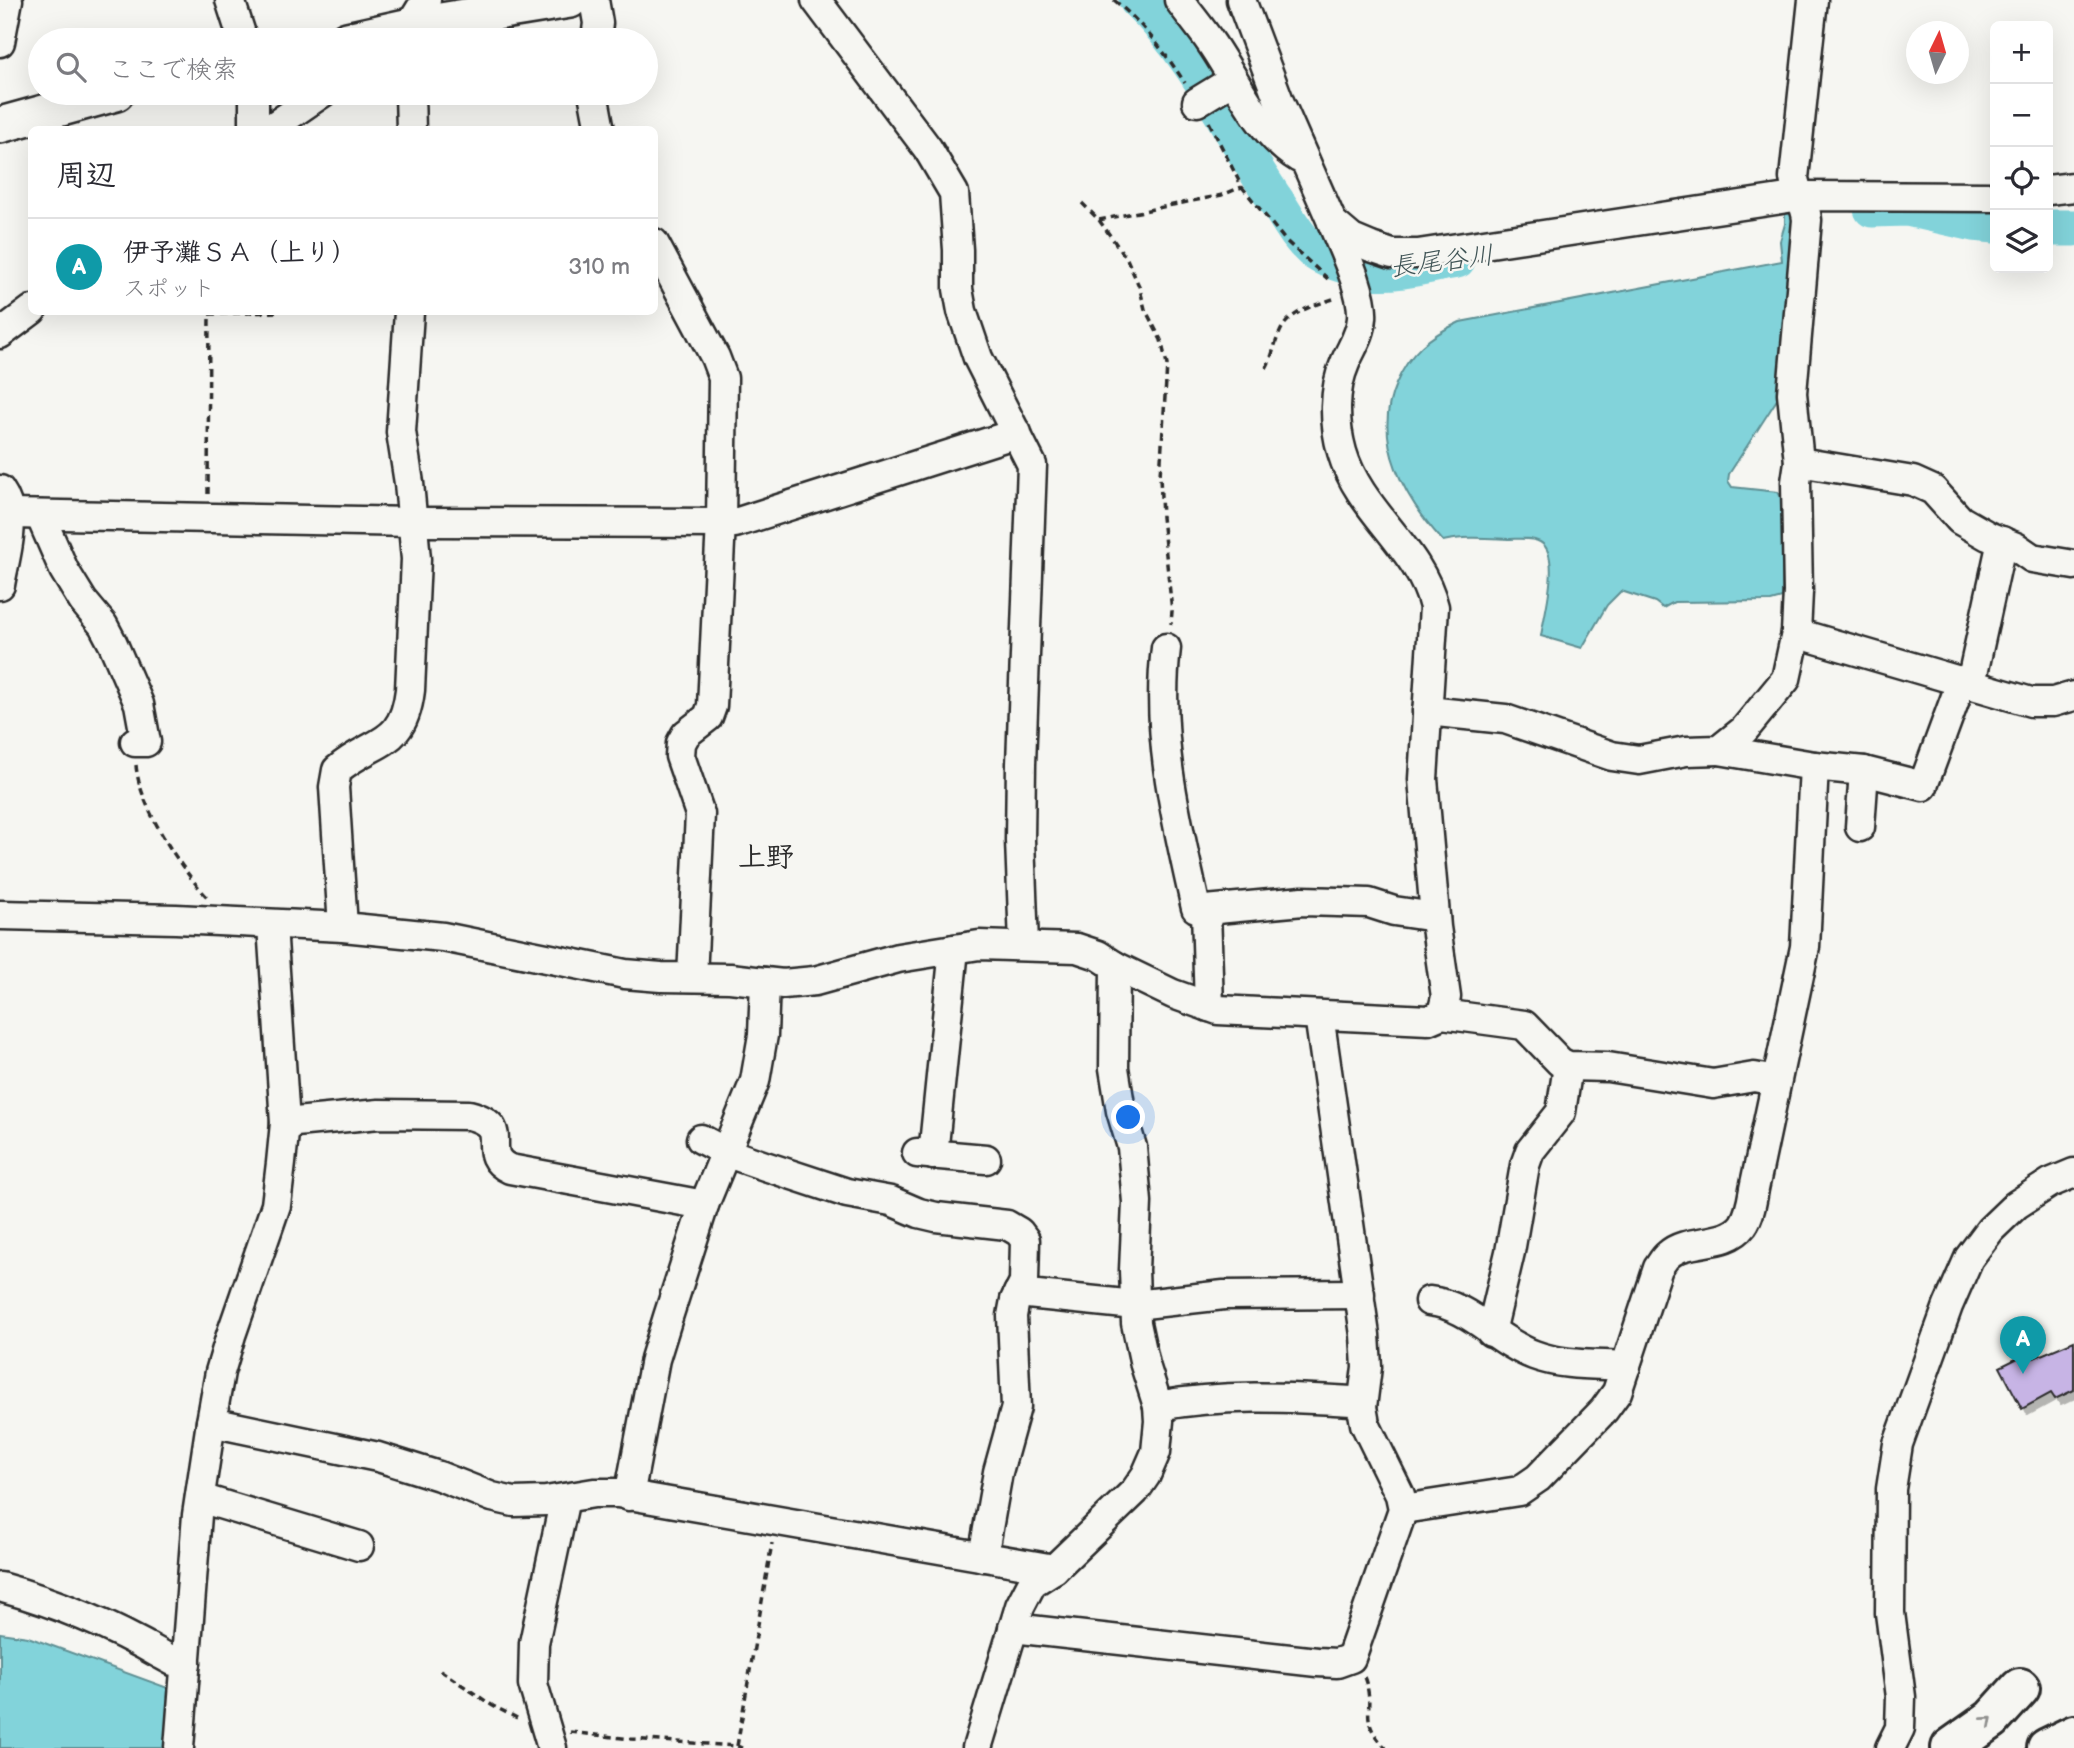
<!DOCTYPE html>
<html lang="ja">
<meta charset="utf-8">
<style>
:root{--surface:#fff;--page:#f2f2f3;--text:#2b2b33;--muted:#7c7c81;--line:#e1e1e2;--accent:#d1495b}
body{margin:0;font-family:"Balsamiq Sans","Klee One",sans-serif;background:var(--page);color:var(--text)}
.controls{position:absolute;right:21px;top:21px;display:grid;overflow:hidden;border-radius:10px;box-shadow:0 7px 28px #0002}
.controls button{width:63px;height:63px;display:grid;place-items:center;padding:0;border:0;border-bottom:2px solid var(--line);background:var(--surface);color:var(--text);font:35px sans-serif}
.compass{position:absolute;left:1906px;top:21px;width:63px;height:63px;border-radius:50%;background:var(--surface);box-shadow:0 7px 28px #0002;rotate:5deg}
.you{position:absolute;left:1129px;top:1118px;width:24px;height:24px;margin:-18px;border:5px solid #fff;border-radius:50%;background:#1a73e8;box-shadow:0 0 0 10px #1a73e833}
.badge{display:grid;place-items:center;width:46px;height:46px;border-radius:50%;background:var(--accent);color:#fff;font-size:23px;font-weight:700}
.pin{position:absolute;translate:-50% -58px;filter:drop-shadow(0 2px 4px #0008)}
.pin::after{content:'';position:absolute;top:37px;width:24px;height:21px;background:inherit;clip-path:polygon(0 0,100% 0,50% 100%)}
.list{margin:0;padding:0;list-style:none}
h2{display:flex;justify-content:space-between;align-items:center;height:91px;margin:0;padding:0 28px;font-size:30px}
h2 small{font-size:23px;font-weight:400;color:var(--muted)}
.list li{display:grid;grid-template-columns:46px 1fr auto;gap:21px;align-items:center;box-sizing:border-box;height:98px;padding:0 28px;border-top:2px solid var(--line)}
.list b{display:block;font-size:26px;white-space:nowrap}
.list p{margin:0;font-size:23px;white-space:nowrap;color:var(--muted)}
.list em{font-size:23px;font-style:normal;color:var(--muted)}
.icon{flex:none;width:38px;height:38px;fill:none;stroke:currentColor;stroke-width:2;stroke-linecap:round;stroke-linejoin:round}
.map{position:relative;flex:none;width:2074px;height:1748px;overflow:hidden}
.search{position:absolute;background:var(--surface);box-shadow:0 7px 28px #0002;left:28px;top:28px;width:630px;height:77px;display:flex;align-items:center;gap:18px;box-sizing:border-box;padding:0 24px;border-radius:38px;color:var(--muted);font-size:26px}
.panel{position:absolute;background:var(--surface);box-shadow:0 7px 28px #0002;left:28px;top:126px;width:630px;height:189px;border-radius:10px}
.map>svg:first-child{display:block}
</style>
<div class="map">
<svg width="2074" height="1748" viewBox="0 0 2074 1748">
<defs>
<filter id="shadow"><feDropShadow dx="6" dy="6" stdDeviation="0" flood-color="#0004"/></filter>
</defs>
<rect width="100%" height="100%" fill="#f6f6f2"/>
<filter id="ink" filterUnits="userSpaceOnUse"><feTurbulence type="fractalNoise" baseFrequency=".0143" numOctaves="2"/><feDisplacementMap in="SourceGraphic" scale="14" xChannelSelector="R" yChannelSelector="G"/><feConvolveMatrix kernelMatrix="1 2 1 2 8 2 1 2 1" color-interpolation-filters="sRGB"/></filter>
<g filter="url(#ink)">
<g fill="#82d3da" stroke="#5f9094" stroke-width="2">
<path d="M1793,209L1797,217L1780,395L1729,474L1728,481L1732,487L1778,492L1782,499V598L1771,601L1674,602L1663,608L1655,602L1621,591L1607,605L1582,648L1541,636C1544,615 1562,554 1540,542C1531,537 1518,539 1508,539C1486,538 1464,536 1443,541C1405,499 1371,441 1396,384C1409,353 1429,336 1460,322L1782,261L1780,241L1785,224V210Z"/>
<path d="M0,1633L28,1637L176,1691L169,1710L165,1748H0Z"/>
</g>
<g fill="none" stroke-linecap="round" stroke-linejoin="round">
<g stroke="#82d3da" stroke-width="37">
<path d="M1137,0C1196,56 1229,131 1274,198C1286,215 1296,236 1312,250C1326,262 1354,268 1372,271C1399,274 1431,264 1457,260"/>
<path d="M1872,209L1907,208L1974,223L1995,225"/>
<path d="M2048,228H2074"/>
</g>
</g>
<path fill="#c7b4e5" stroke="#2b2b2b" stroke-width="2" filter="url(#shadow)" d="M2074,1341V1390L2055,1399L2051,1393L2022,1409L2000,1367L2030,1352L2034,1358Z"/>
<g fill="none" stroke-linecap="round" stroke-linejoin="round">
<defs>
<g id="minor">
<path d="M230,0L243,40"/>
<path d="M594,0L598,23L596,40"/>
<path d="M816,0L928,149L954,193L958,250V289L962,311L978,358L1032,465L1021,764L1020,840L1024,945"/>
<path d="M1179,0C1189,14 1201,28 1211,43C1238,82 1258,133 1299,158"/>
<path d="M1241,0L1279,101L1332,222L1352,239L1371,247L1392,254H1418L1801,196L1995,197"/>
<path d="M1813,0L1794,178C1796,193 1806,204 1807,220L1792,393L1799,462L1796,482L1798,592L1796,633L2031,702H2053L2074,696"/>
<path d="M398,36L410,26L426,0"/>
<path d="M0,42L8,0"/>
<path d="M254,93V130"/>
<path d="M410,93L411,130"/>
<path d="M593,93L600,130"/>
<path d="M1197,102L1233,80"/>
<path d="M268,130L322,93"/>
<path d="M2048,190L2074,187"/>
<path d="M654,243L715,357L723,378L721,522L712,706L708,717L686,734L681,743L680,756L700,814L692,977"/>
<path d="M0,334L32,310"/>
<path d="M1799,462L1913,481L1933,490L1960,520L1988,536L2016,547L2032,558L2074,565"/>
<path d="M0,490C19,517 5,555 0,585"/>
<path d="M11,514L413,522L735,523L1017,433"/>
<path d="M40,515L64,570L83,601L103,625L113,644L139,704L146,742H135"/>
<path d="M1166,648C1155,736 1177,823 1196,908L1206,910L1303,901L1338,902L1369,903L1394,911L1435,917"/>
<path d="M1971,683L2002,541"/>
<path d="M1427,711L1505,719L1612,756L1639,760L1686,751L1719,750L1744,730L1786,679L1796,633"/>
<path d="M1719,750L1814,766L1864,771L1923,786L1962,680"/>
<path d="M1860,827L1864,771"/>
<path d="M1206,910L1209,1007"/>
<path d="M0,915L176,919L343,927L443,937L625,974L661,977L730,978L783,984L815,981L898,958L979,945L1077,948L1098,955L1115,966L1173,994L1218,1010L1428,1020L1442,1014L1446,997L1436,927L1423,779L1434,607C1420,548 1359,511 1342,452C1334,424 1333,390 1345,363C1351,348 1361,335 1362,318C1364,292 1342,247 1332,222"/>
<path d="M343,927L334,787L337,770C374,738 403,749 410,690L416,559L409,483L401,432L409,312"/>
<path d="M1442,1014L1524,1025L1560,1062L1568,1066L1608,1067L1713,1084L1754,1077L1776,1081"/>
<path d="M285,1123L379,1114L469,1115C516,1127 475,1153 510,1169L704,1205"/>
<path d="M701,1139L725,1152L765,1166L847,1193L891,1201L919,1213L936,1217L1007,1225L1019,1232L1025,1240L1024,1282L1015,1300L1012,1316L1016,1407L998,1472L983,1557"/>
<path d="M917,1153L986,1159"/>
<path d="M933,1155L954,949"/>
<path d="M1018,1293L1135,1305L1224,1295L1360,1294"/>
<path d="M1429,1301C1470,1305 1496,1341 1534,1355C1563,1366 1596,1364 1626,1366"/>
<path d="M1491,1332L1510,1252L1525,1165L1530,1151L1561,1112L1568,1066"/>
<path d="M1158,1406C1222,1394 1287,1397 1352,1401L1362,1407"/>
<path d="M211,1422L378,1457L439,1476L492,1497L514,1502L546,1501L594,1493H618L1054,1569"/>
<path d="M629,1496L655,1359L668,1317L704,1205L755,1081L763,1035L765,982"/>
<path d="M200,1498L359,1546"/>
<path d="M1403,1509L1519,1491L1538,1478L1604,1410L1617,1392L1658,1268C1661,1264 1664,1258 1668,1255C1687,1237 1726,1248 1743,1225C1750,1215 1752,1201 1754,1189L1805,947L1814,766"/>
<path d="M0,1587C58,1603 110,1625 162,1655L173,1661L186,1663"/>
<path d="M1013,1628L1317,1662L1337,1663L1351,1658L1403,1509L1400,1495L1365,1424L1362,1407L1367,1367L1365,1335L1319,1015"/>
<path d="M179,1748L197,1515L211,1422L220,1372L231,1335L276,1205L281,1163L285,1123L272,925"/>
<path d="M552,1748L533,1684L534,1643L565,1498"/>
<path d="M977,1748L1020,1606L1032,1583L1054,1569L1135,1491L1146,1475L1156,1452L1159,1421L1158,1406L1145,1365L1136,1323L1134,1270L1137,1202L1132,1147L1121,1111L1114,1068L1115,966"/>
<path d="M1890,1748L1900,1728L1901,1697L1890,1613L1891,1489L1898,1444L1948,1306L1969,1258L1990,1230L2016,1205L2050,1183L2074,1173"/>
</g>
<g id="major">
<path d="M347,40L410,26L570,0"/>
<path d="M0,125L116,93"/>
</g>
<g id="highway">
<path d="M1951,1748L1992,1719L2020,1688"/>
<path d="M2047,1748L2074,1735"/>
</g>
</defs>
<use href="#minor" stroke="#2b2b2b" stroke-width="33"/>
<use href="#major" stroke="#2b2b2b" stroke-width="40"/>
<use href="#highway" stroke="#2b2b2b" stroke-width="44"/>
<g stroke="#2b2b2b" stroke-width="3.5" stroke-dasharray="7 5" stroke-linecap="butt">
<path d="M1114,0C1143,24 1164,51 1185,83"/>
<path d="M1209,122L1242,187L1285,240L1328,279"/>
<path d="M1082,203L1099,220L1127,259L1139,286L1145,309L1161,340L1167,365L1160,476L1162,517L1172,611L1171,624"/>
<path d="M1099,220L1222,195L1242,187"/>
<path d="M1266,368C1273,356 1274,344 1280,332C1289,311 1316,305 1336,298"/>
<path d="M208,494L209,314L278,312"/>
<path d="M136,765C139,806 180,868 208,898"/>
<path d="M440,1670L493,1706L519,1719"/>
<path d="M1364,1677C1377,1709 1356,1718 1386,1748"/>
<path d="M570,1732L631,1739L737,1746L742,1748"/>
<path d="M737,1746L772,1543"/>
</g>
<use href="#minor" stroke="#f6f6f2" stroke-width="28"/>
<use href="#major" stroke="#f6f6f2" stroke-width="35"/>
<use href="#highway" stroke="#f6f6f2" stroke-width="38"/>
</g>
<defs><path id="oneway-chevron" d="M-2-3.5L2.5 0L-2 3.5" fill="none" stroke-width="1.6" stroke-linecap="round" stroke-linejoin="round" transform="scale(1.75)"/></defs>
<use stroke="#90908e" href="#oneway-chevron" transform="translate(1988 1721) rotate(-41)"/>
</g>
<g text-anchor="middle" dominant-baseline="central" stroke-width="5" stroke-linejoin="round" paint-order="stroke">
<g font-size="26" font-style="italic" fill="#415557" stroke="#f6f6f2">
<text transform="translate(1442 262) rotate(-7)">長尾谷川</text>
</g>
<g font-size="28" font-weight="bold" fill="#2b2b2b" stroke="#f6f6f2">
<text x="766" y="857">上野</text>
</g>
</g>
</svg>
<div class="controls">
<button>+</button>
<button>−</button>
<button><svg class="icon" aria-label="locate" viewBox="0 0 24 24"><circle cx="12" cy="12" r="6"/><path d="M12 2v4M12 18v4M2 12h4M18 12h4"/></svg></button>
<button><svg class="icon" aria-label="layers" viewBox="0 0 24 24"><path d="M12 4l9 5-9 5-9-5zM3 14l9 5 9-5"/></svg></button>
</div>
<svg class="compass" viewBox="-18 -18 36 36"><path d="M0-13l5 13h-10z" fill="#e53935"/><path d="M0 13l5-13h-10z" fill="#7c7c81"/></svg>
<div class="you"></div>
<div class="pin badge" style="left:2023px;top:1374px;background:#0f9aa8">A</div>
<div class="search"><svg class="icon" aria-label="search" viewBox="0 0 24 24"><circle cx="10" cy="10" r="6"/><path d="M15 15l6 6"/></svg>ここで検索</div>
<section class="panel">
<h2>周辺<small></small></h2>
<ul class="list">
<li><span class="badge" style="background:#0f9aa8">A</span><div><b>伊予灘ＳＡ（上り）</b><p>スポット</p></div><em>310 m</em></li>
</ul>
</section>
</div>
